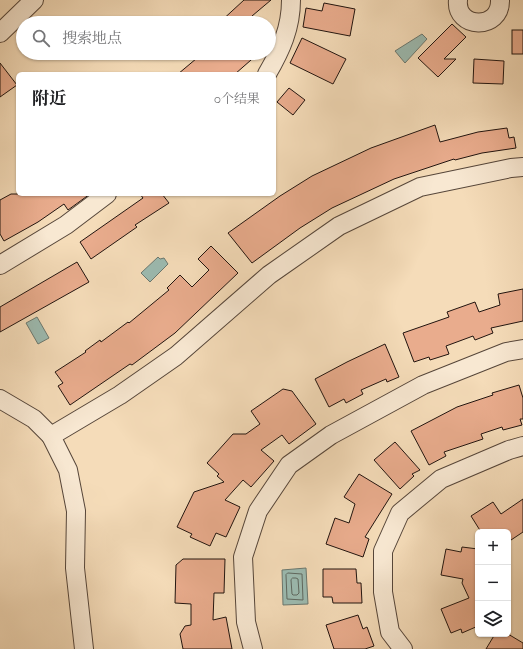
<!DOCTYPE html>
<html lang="zh">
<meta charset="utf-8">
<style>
:root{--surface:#fff;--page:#f2f2f2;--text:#202124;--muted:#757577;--line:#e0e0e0}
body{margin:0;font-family:"Sorts Mill Goudy","Noto Serif SC",serif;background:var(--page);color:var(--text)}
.controls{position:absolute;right:12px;bottom:12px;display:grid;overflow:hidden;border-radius:6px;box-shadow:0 1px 3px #0004}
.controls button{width:36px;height:36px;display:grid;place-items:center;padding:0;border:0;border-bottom:1px solid var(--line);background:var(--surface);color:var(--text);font:20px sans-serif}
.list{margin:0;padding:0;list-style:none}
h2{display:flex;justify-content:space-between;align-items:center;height:52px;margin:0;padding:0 16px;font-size:17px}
h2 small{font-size:13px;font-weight:400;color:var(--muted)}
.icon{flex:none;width:22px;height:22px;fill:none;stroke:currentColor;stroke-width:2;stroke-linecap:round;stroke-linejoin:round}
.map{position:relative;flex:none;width:523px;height:649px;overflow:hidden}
.search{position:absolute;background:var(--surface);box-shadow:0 1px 3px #0004;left:16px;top:16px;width:260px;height:44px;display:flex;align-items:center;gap:10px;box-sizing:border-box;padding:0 14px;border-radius:22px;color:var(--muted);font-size:15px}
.panel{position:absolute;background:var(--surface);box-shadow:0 1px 3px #0004;left:16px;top:72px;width:260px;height:124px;border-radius:6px}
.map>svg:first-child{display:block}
</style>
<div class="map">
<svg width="523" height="649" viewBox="0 0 523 649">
<rect width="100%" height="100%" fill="#f5dcb9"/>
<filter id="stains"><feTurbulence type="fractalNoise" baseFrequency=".005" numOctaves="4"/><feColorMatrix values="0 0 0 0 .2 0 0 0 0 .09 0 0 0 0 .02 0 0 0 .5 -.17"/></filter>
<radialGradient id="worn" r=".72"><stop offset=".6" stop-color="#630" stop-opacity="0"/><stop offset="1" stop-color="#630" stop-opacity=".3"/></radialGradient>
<g fill="#9cbbb1" stroke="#6b7870">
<path d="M422,34L427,39L405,63L395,51Z"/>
<path d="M158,257L160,259L164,258L168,264L150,282L141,273Z"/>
<path d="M37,317L49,338L38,344L26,323Z"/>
<path d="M306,568L308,604L283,605L282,570Z"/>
</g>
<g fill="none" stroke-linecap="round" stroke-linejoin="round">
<g stroke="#5e6860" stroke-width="1">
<path d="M288,573L302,574L303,600L287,599L286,575Z"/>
<path d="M293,578H296L298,579L299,593L297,595H293L292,594L291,580Z"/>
</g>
</g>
<g fill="#e9ac8d" stroke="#21140f">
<path d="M244,0H271L252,16L258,23H219Z"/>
<path d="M324,3L355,9L350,36L303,27L306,8L322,11Z"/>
<path d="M452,24L466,37L444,59H456L438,77L418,58Z"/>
<rect x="512" y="30" width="11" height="24"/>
<path d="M302,38L346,59L333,84L290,63Z"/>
<path d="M203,53H259L235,74H178Z"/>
<path d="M474,59L504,61L503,84L473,83Z"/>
<path d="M0,63L17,85L0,97Z"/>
<path d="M289,88L305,100L293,115L277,102Z"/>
<path d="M435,125L440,142L478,132L507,128L509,138L514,137L516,148L482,153L455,160L454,159L394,179L332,208L300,228L252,263L228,233L280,196L312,176L371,148Z"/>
<path d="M11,194H90L68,210L64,204L38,222L4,241L0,234V200Z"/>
<path d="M140,194H162L169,203L135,225L137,227L91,259L80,242L143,198Z"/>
<path d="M211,246L238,273L175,333L132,365L130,364L70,405L58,386L63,383L55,372L86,352L85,351L100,340L101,342L128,322L129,323L169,290L167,288L180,275L192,287L209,270L198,259Z"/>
<path d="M77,262L89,282L0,332V307Z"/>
<path d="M523,289V321L491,328L493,333L475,340L473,336L446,346L449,354L430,360L429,357L414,362L403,333L449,317L447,312L475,302L479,312L500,305L498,294Z"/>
<path d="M385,344L399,377L387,382L386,379L361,390L363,394L346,403L344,399L329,407L315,379L347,362Z"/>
<path d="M519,385L523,398V419H520L522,425L503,430L502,427L481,434L483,439L444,452L446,456L429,465L411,431L457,407L493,395L492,393Z"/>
<path d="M283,389L292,391L316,424L289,444L282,435L261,450L274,461L251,487L243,480L225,500L240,507L226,537L216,533L210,546L190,537L192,534L177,527L194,492L224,482L217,476L219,474L207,463L233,434H246L260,424L251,411Z"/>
<path d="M395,442L420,470L412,474L414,476L400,489L374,460Z"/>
<path d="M359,474L392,494L365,537L369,539L363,557L326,544L335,518L349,523L355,504L344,497Z"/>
<path d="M523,499V532L508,542V532H481L471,516L493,502L501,514Z"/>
<path d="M462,547L478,549V626L462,633L461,629L451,633L441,609L469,598L462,583L463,579L441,575L446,549L461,552Z"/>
<path d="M183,559H225L224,593H214L213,620L226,617L232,649H183L180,634L185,626L191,625V604L175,603L176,565Z"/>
<path d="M323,569H356L357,583H361L362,603H333L332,597H323Z"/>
<path d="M358,615L363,629L367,627L374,646L365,649H334L326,625Z"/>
<path d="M495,634H508L523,643V649H486Z"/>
</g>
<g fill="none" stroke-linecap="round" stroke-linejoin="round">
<defs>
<g id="minor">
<path d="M458,0C455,29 501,31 500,0"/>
<path d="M0,33L34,0"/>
<path d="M267,74C281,50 291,28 291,0"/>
<path d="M0,265L66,225L107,194"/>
<path d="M0,399L34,419L51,436L120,395L176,356L269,275L339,226L420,187L511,168L523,167"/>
<path d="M51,436L68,470L76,511L75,568L84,649"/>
<path d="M253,649L246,622L243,557L258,511L289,465L331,435L423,385L506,352L523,349"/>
<path d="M403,649L390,632L383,592V551L400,513L441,479L509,450L523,446"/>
</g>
</defs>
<use href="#minor" stroke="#56463a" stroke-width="20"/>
<use href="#minor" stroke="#f8e8d2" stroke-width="18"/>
</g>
<rect width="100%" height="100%" filter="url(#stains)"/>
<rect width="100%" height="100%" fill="url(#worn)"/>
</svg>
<div class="controls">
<button>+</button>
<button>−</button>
<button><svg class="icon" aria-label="layers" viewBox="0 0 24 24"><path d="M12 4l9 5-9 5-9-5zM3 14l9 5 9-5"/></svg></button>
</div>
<div class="search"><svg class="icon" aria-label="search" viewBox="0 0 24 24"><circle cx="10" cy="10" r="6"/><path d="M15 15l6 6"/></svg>搜索地点</div>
<section class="panel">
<h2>附近<small>0个结果</small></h2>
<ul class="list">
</ul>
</section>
</div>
